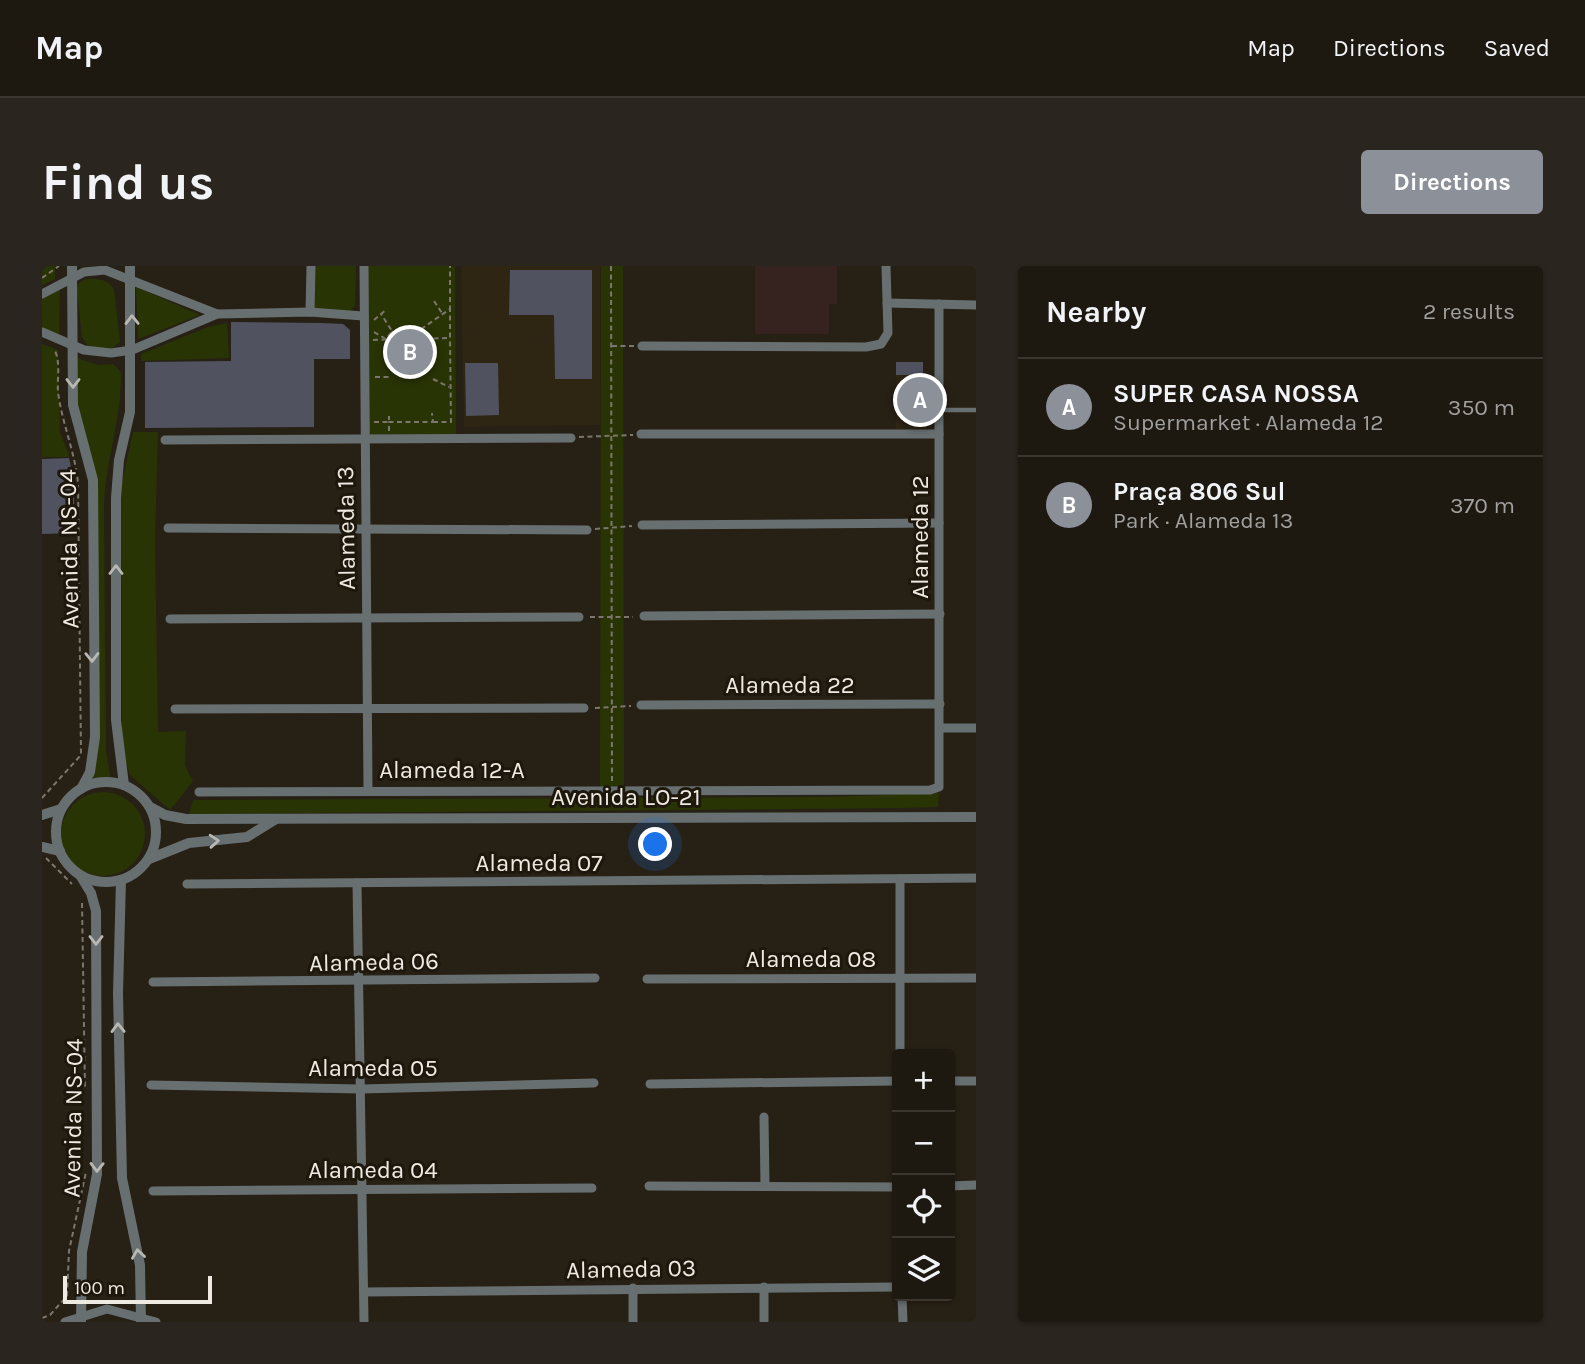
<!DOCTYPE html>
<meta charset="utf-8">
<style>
:root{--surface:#1d1810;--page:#2a251e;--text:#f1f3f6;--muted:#a0a09f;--line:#3b3730;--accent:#8c9099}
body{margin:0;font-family:Karla,sans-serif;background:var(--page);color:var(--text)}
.controls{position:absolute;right:21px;bottom:21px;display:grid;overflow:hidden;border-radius:7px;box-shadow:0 2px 5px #0004}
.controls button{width:63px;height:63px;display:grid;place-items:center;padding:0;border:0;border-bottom:2px solid var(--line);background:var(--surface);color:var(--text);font:35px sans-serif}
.scale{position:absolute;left:21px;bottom:18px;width:149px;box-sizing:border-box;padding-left:7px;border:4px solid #eeeae2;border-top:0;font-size:19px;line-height:24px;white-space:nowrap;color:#eeeae2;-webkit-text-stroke:5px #1d170c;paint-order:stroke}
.you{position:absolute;left:614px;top:579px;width:24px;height:24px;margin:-18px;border:5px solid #fff;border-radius:50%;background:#1a73e8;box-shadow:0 0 0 10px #1a73e833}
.badge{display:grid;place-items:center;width:46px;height:46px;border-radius:50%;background:var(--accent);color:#fff;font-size:23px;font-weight:700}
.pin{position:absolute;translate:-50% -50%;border:4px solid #fff;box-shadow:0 2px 7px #0006}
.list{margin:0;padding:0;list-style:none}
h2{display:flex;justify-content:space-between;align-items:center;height:91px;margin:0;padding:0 28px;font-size:30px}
h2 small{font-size:23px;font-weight:400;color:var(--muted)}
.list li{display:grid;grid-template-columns:46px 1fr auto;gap:21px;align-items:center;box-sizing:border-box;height:98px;padding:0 28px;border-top:2px solid var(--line)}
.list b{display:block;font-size:26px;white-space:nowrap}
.list p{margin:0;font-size:23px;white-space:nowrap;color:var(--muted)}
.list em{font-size:23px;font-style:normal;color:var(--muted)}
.icon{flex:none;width:38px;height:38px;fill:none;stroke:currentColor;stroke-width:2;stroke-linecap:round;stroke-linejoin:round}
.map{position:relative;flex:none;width:934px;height:1056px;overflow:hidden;border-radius:7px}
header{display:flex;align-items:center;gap:42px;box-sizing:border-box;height:98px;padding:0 35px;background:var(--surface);border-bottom:2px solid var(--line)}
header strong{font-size:33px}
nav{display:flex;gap:38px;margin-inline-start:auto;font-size:24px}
.intro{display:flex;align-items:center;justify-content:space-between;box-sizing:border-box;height:168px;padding:0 42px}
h1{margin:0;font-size:49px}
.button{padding:18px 32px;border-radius:7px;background:var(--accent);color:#fff;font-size:24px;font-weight:700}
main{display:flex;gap:42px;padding:0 42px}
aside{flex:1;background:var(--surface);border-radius:7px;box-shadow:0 2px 5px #0004}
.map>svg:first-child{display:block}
</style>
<header>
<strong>Map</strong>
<nav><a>Map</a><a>Directions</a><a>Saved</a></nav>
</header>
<div class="intro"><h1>Find us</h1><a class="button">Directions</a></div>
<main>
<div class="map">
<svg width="934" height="1056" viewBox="0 0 934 1056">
<rect width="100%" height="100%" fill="#272015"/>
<g fill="#2e2513">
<path d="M419,0H558V159L422,161Z"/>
<path d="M854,109H887V160L882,165L854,166Z"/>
</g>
<path fill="#36231f" d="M713,0H795V38H787V68H713Z"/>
<g fill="#293405">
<path d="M0,0H13V13L0,19Z"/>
<path d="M271,0H314L313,40L307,46L271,45Z"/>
<path d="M324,0H413L414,172L322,173Z"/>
<path d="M559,0H581L582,521H558Z"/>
<path d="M43,13C56,13 64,12 72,23L78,76L66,85L48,83L40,71L35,23L36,18Z"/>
<path d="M94,21L158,49L96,73Z"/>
<path d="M18,23L17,72L0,64V33Z"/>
<path d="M185,57L187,92L99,95V88L166,61Z"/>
<path d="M0,78L16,84L18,167L28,191H0Z"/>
<path d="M35,92L56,99L71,98L79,106C80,153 63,196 62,243L64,485L69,514L48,515L54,220L36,140Z"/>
<path d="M91,166H116L113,274L116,466L144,465L143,500L151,515L128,544L88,509L80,483L79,221Z"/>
<circle cx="61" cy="568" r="42"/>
<path d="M897,527L896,541L859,542L147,548L151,534L781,531Z"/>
</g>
<g fill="#515260">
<path d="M468,4H550V113H513L512,49H467Z"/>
<path d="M189,56L280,57L301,58L308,64V93H272V161L103,162V96L189,95Z"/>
<rect x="854" y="96" width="27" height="13"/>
<path d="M423,97H456L457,149L424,150Z"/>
<path d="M27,192L32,214V267L0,268V193Z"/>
</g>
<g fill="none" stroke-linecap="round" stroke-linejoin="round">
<g stroke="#7c766c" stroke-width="2" stroke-dasharray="5 3.5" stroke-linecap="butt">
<path d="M569,0L570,517"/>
<path d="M0,12L17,0"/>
<path d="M392,35L400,47"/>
<path d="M332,54L345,43"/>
<path d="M350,65L360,82"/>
<path d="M332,66L344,73L350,65L339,48"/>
<path d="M366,73L408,72V43"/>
<path d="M331,74L365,73L408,43V0"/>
<path d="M570,80H592"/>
<path d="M333,111H349"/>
<path d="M391,113L407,121"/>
<path d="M332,156H347V150"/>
<path d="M391,156H409L408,72"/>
<path d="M347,165V156H391L390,147"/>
<path d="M537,171L591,169"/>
<path d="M553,263L590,260"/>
<path d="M548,351H591"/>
<path d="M553,442L589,440"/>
<path d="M0,532L39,489L36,217C33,186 20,157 16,126C15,112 19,95 12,83"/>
<path d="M4,592L30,618"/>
<path d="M40,637L43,824"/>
<path d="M0,1052L8,1049L25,1030L27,985L44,906"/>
</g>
<path stroke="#676f70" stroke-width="4.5" d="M896,144H934"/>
<g stroke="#676f70" stroke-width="9">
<path d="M322,0L326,524"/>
<path d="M0,28L42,6L63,4L175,48"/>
<path d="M845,37L934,39"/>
<path d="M268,46L269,0"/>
<path d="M0,66L42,84L69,87L90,84L175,48L268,46L321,50"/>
<path d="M600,80L824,81L839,78L846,67L844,0"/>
<path d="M599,168H897"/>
<path d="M123,174L529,172"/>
<path d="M600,259L897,257"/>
<path d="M126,262L545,264"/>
<path d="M602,350L898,348"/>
<path d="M128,353L537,351"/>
<path d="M599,439L898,438"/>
<path d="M133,443L542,442"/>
<path d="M899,462H934"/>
<path d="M157,526L888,524L897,521V38"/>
<path d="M858,613V788"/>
<path d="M315,617L322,1056"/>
<path d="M145,618L934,612"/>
<path d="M605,713L934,712"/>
<path d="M111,716L553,712"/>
<path d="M908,815H934"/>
<path d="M608,818L855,815"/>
<path d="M109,819L319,823L552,817"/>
<path d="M722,851L723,920"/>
<path d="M607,920L855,921"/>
<path d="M908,920L934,919"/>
<path d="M111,925L550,922"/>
<path d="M722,1021V1056"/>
<path d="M322,1026L855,1021"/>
<path d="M860,1030L861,1056"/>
<path d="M23,1056L65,1043L114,1056"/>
<path d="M591,1056V1022"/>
</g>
<g stroke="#676f70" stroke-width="10">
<path d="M30,0L31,139L51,214L53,471L48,506L39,523"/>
<circle cx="64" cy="566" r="50"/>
<path d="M82,519L74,454V232L77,194L88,146V0"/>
<path d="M108,541L123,549L144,553L934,551"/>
<path d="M0,549L19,543"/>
<path d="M0,581L18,585"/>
<path d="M107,593L147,577L205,571L234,553"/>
<path d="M38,609L49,627L54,645L55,908L40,986L39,1056"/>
<path d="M79,614L76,727L80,912L98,999L99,1056"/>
</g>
</g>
<defs><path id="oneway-chevron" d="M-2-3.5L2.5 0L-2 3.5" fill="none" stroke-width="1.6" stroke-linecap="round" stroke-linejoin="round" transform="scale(1.75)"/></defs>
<g stroke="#b8b9b4">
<use href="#oneway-chevron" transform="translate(90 54) rotate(-91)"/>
<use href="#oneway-chevron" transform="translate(31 117) rotate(90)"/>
<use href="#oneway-chevron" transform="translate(74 304) rotate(-90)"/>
<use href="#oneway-chevron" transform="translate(50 391) rotate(89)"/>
<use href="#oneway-chevron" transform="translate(172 575) rotate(-4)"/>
<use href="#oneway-chevron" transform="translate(54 674) rotate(90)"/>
<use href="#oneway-chevron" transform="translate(76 762) rotate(-91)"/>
<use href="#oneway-chevron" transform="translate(55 901) rotate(91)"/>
<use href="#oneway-chevron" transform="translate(96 988) rotate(-98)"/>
</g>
<g text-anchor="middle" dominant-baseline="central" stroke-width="6" stroke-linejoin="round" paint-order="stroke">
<g font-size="24" fill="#eeeae2" stroke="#1d170c">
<text transform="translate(304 262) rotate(-91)">Alameda 13</text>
<text transform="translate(878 271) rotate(-90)">Alameda 12</text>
<text transform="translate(27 283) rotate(-91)">Avenida NS-04</text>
<text x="748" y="419">Alameda 22</text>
<text x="410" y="504">Alameda 12-A</text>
<text x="584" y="531">Avenida LO-21</text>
<text x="497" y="597">Alameda 07</text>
<text x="769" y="693">Alameda 08</text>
<text transform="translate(332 696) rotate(-1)">Alameda 06</text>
<text x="331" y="802">Alameda 05</text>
<text transform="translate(31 852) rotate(-89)">Avenida NS-04</text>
<text x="331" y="904">Alameda 04</text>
<text transform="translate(589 1003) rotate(-1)">Alameda 03</text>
</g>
</g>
</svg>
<div class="controls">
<button>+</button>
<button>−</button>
<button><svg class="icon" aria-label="locate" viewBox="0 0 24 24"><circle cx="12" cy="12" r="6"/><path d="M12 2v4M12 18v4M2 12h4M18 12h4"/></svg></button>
<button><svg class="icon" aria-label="layers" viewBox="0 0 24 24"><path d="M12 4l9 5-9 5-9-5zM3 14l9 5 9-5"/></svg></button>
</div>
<div class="scale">100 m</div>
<div class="you"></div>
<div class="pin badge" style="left:878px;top:134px">A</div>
<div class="pin badge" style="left:368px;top:86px">B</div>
</div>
<aside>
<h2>Nearby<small>2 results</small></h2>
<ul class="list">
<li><span class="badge">A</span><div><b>SUPER CASA NOSSA</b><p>Supermarket · Alameda 12</p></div><em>350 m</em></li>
<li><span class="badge">B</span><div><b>Praça 806 Sul</b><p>Park · Alameda 13</p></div><em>370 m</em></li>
</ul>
</aside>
</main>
